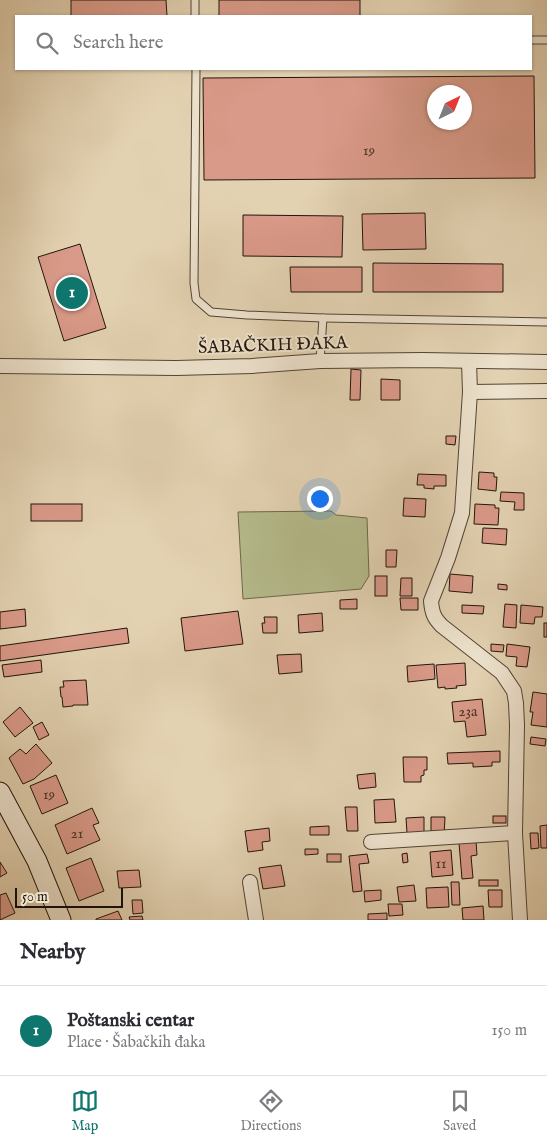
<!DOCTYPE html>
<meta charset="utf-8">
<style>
:root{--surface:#fff;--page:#f2f2f3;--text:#2b2b33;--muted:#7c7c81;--line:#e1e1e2;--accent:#0f766e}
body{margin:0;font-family:"IM FELL English",serif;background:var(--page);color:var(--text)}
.compass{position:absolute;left:427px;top:85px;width:45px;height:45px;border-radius:50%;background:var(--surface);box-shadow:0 1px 4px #0004;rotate:43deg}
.scale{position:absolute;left:15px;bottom:12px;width:108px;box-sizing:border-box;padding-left:5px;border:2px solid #21150b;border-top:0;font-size:14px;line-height:18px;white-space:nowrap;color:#21150b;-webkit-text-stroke:4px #ede2cd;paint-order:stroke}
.you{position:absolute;left:319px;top:498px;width:18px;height:18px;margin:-12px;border:4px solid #fff;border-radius:50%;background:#1a73e8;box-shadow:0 0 0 8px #1a73e833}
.badge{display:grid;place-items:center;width:32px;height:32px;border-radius:50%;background:var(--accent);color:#fff;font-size:16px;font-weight:700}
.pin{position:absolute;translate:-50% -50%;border:2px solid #fff;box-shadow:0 1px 5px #0006}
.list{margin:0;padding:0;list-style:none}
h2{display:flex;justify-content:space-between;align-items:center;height:65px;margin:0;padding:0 20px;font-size:21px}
h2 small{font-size:16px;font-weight:400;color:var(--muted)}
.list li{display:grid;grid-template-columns:32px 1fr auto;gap:15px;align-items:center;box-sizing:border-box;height:90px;padding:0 20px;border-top:1px solid var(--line)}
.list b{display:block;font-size:19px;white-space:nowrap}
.list p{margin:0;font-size:16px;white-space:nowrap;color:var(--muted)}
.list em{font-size:16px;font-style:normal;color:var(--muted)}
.icon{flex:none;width:28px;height:28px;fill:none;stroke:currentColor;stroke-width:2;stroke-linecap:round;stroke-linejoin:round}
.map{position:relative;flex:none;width:547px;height:920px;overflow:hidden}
.search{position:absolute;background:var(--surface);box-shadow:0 1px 4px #0004;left:15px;right:15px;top:15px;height:55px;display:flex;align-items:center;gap:12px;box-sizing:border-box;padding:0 18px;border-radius:0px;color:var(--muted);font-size:19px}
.sheet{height:155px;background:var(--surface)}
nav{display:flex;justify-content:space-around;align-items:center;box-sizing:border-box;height:70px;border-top:1px solid var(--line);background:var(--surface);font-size:14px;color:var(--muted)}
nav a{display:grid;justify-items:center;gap:2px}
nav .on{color:var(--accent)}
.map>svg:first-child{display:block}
</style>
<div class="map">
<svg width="547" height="920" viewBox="0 0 547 920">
<rect width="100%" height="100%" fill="#e3d2b2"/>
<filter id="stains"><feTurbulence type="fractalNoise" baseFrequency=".004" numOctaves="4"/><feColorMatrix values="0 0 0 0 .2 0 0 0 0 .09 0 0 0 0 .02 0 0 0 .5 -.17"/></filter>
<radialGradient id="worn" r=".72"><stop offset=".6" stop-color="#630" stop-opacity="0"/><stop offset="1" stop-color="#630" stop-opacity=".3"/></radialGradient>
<path fill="#b5bb8c" stroke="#6b684c" d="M331,511L336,515L367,518L369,576L361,589L243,599L238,512Z"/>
<g fill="#da9a89" stroke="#21150b" fill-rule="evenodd">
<path d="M71,0H166L167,16H71Z"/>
<rect x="219" y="0" width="141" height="16"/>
<path d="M534,76L535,178L204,180L203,78ZM434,92H464V122H434Z"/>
<path d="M425,213L426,249L363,250L362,214Z"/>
<path d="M243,215L343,216L342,257L243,256Z"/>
<path d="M80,244L106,328L64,341L38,257Z"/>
<path d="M373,263L503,264V292H373Z"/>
<path d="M290,267H362V292H291Z"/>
<path d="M351,369L361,370L360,400H350Z"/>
<path d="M381,379L400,380V400H381Z"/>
<path d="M446,436H456L455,445L446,444Z"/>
<path d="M479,472L494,473V477H497L496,491L478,489Z"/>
<path d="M418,474L446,475V486H434V489L424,488V485H417Z"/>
<path d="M501,492L524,493V510H514L515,502L500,501Z"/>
<path d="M404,498L426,499L425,517L403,516Z"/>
<rect x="31" y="504" width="51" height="17"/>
<path d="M475,504L495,505V508H499L498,525L474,524Z"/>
<path d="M483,528L507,529L506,545L482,543Z"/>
<path d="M386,550H397L396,567H386Z"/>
<path d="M450,574L473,576L472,593L449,591Z"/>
<rect x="375" y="576" width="12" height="20"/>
<path d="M401,578H412V596H400Z"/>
<path d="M498,584L507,585V590L498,589Z"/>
<path d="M400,598H418V610H401Z"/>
<path d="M357,599V609H340V600Z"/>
<path d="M505,604L517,605L516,628L503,627Z"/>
<path d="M462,605L484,606L483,614L462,613Z"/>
<path d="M521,605L543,607L542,617H535L534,624L520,623Z"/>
<path d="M25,609L26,626L0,629V612Z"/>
<path d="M238,611L243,644L185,651L181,618Z"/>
<path d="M322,613L323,631L299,633L298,615Z"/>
<path d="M264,617H277V633H263L262,623H265Z"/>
<rect x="544" y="623" width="3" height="14"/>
<path d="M127,628L129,643L0,661V646Z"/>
<path d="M491,644L504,645L503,652L491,651Z"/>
<path d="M507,644L530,647L527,667L516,666L517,657L506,656Z"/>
<path d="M301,654L302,672L279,674L277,655Z"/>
<path d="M41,660L42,672L4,677L2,665Z"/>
<path d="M465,663L466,685L456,686L457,688L445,689V687L438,688L436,665Z"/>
<path d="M434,664L435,679L408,682L407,666Z"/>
<path d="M86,680L88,705H73V706L63,707L62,697H61L60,687H64L63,681Z"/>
<path d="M533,692L547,694V727L531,725L533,712H530Z"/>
<path d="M482,699L486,735L467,737L465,721L454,722L452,702Z"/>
<path d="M20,707L33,723L15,737L3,722Z"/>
<path d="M42,722L49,735L39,740L33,727Z"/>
<path d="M531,737L546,739L545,746L530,744Z"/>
<path d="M36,744L52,763L34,779L23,784L9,758L20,749L26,754Z"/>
<path d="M500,751V762H492V766L473,767V763L448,764L447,753Z"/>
<path d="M403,757H427V770H424V775L421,776V782H404Z"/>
<path d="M375,773L376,787L359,789L357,775Z"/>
<path d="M56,775L68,803L42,814L30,786Z"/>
<path d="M394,799L396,822L375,823L374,800Z"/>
<path d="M345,807H357L358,831H347Z"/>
<path d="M92,808L99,823L93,825L100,840L67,854L55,825Z"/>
<rect x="493" y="816" width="13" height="7"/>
<path d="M424,817V832L407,833L406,818Z"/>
<path d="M431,817H445L444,836L431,835Z"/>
<path d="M547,825V848H541L540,826Z"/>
<path d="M329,826V835H310V827Z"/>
<path d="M269,828L270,841L262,842L263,850L248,852L245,831Z"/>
<path d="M530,833H538L539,848L531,849Z"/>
<path d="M476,841L477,855L471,856L473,878L462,879L459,843Z"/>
<path d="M305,849H318V854L305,855Z"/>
<path d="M451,850L453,875L432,877L430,852Z"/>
<path d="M407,853L408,862L403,863L402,854Z"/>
<rect x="327" y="854" width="14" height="8"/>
<path d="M367,854L369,863L359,864L362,891L353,892L349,856Z"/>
<path d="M91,858L104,891L79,901L66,868Z"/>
<path d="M0,862L7,873L0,877Z"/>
<path d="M281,865L285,886L263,889L259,868Z"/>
<path d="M139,870L141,887L119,888L117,871Z"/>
<rect x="479" y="880" width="19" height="6"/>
<path d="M451,882H459L460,905H452Z"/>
<path d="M414,885L416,901L399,902L397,887Z"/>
<path d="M448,887L449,907L427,908L426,888Z"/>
<path d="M381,890V900L365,902L364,891Z"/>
<path d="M488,890H502V907H489Z"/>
<path d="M6,893L15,913L0,920V895Z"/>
<path d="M132,900H142L143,913L133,914Z"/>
<path d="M388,904H402L403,915L389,916Z"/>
<path d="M483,906L484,920H463L462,908Z"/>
<path d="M118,911L122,920H96V919Z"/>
<path d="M387,913V920H368V914Z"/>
<path d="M142,916L143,920H130L129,917Z"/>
</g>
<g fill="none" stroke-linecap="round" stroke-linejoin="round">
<defs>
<g id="service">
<path d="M195,0V16"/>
<path d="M531,40H547"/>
<path d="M196,69L194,283L196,299L211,312L247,315L323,318L547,322"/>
<path d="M320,361L323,318"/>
</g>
<g id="minor">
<path d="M469,362L470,392L462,513L448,558L431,601C432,613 434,618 442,626L502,673L514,691L516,703L517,725L515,833L520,920"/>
<path d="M0,366L176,368L252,366L320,361L423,360L547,362"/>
<path d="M470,392L547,391"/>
<path d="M371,842L515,833"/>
<path d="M250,882L256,920"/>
</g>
<path id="secondary" d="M0,792L37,861L61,920"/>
</defs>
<use href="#service" stroke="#524435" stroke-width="9"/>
<use href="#minor" stroke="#524435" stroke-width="16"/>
<use href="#secondary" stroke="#21150b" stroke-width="21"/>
<use href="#service" stroke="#ede2cd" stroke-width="7"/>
<use href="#minor" stroke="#ede2cd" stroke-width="14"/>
<use href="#secondary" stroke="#ede2cd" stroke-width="19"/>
</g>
<g text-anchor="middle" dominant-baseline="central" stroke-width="4" stroke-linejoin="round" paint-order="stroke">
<g font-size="15" fill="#4f362a">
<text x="369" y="150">19</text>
<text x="468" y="711">23a</text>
<text x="49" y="794">19</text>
<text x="77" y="833">21</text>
<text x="441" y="863">11</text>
</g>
<g font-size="18" fill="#21150b" stroke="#ede2cd">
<text transform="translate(273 346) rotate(-2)">ŠABAČKIH ĐAKA</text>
</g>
</g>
<rect width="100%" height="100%" filter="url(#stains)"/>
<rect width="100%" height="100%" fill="url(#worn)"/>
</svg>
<svg class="compass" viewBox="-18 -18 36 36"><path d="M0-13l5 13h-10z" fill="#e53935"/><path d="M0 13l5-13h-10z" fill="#7c7c81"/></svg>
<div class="scale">50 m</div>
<div class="you"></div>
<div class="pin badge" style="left:72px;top:293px">1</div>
<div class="search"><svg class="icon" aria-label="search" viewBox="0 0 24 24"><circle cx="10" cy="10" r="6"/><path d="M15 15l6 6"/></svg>Search here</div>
</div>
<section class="sheet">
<h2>Nearby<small></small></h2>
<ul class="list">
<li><span class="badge">1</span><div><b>Poštanski centar</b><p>Place · Šabačkih đaka</p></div><em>150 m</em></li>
</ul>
</section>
<nav>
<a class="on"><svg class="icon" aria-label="map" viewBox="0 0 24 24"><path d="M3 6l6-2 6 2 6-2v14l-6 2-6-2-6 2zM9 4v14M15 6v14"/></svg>Map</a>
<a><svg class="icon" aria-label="directions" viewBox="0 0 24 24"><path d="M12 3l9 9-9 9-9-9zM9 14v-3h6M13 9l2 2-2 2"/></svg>Directions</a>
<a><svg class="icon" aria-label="saved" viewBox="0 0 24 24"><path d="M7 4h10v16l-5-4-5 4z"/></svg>Saved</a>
</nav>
